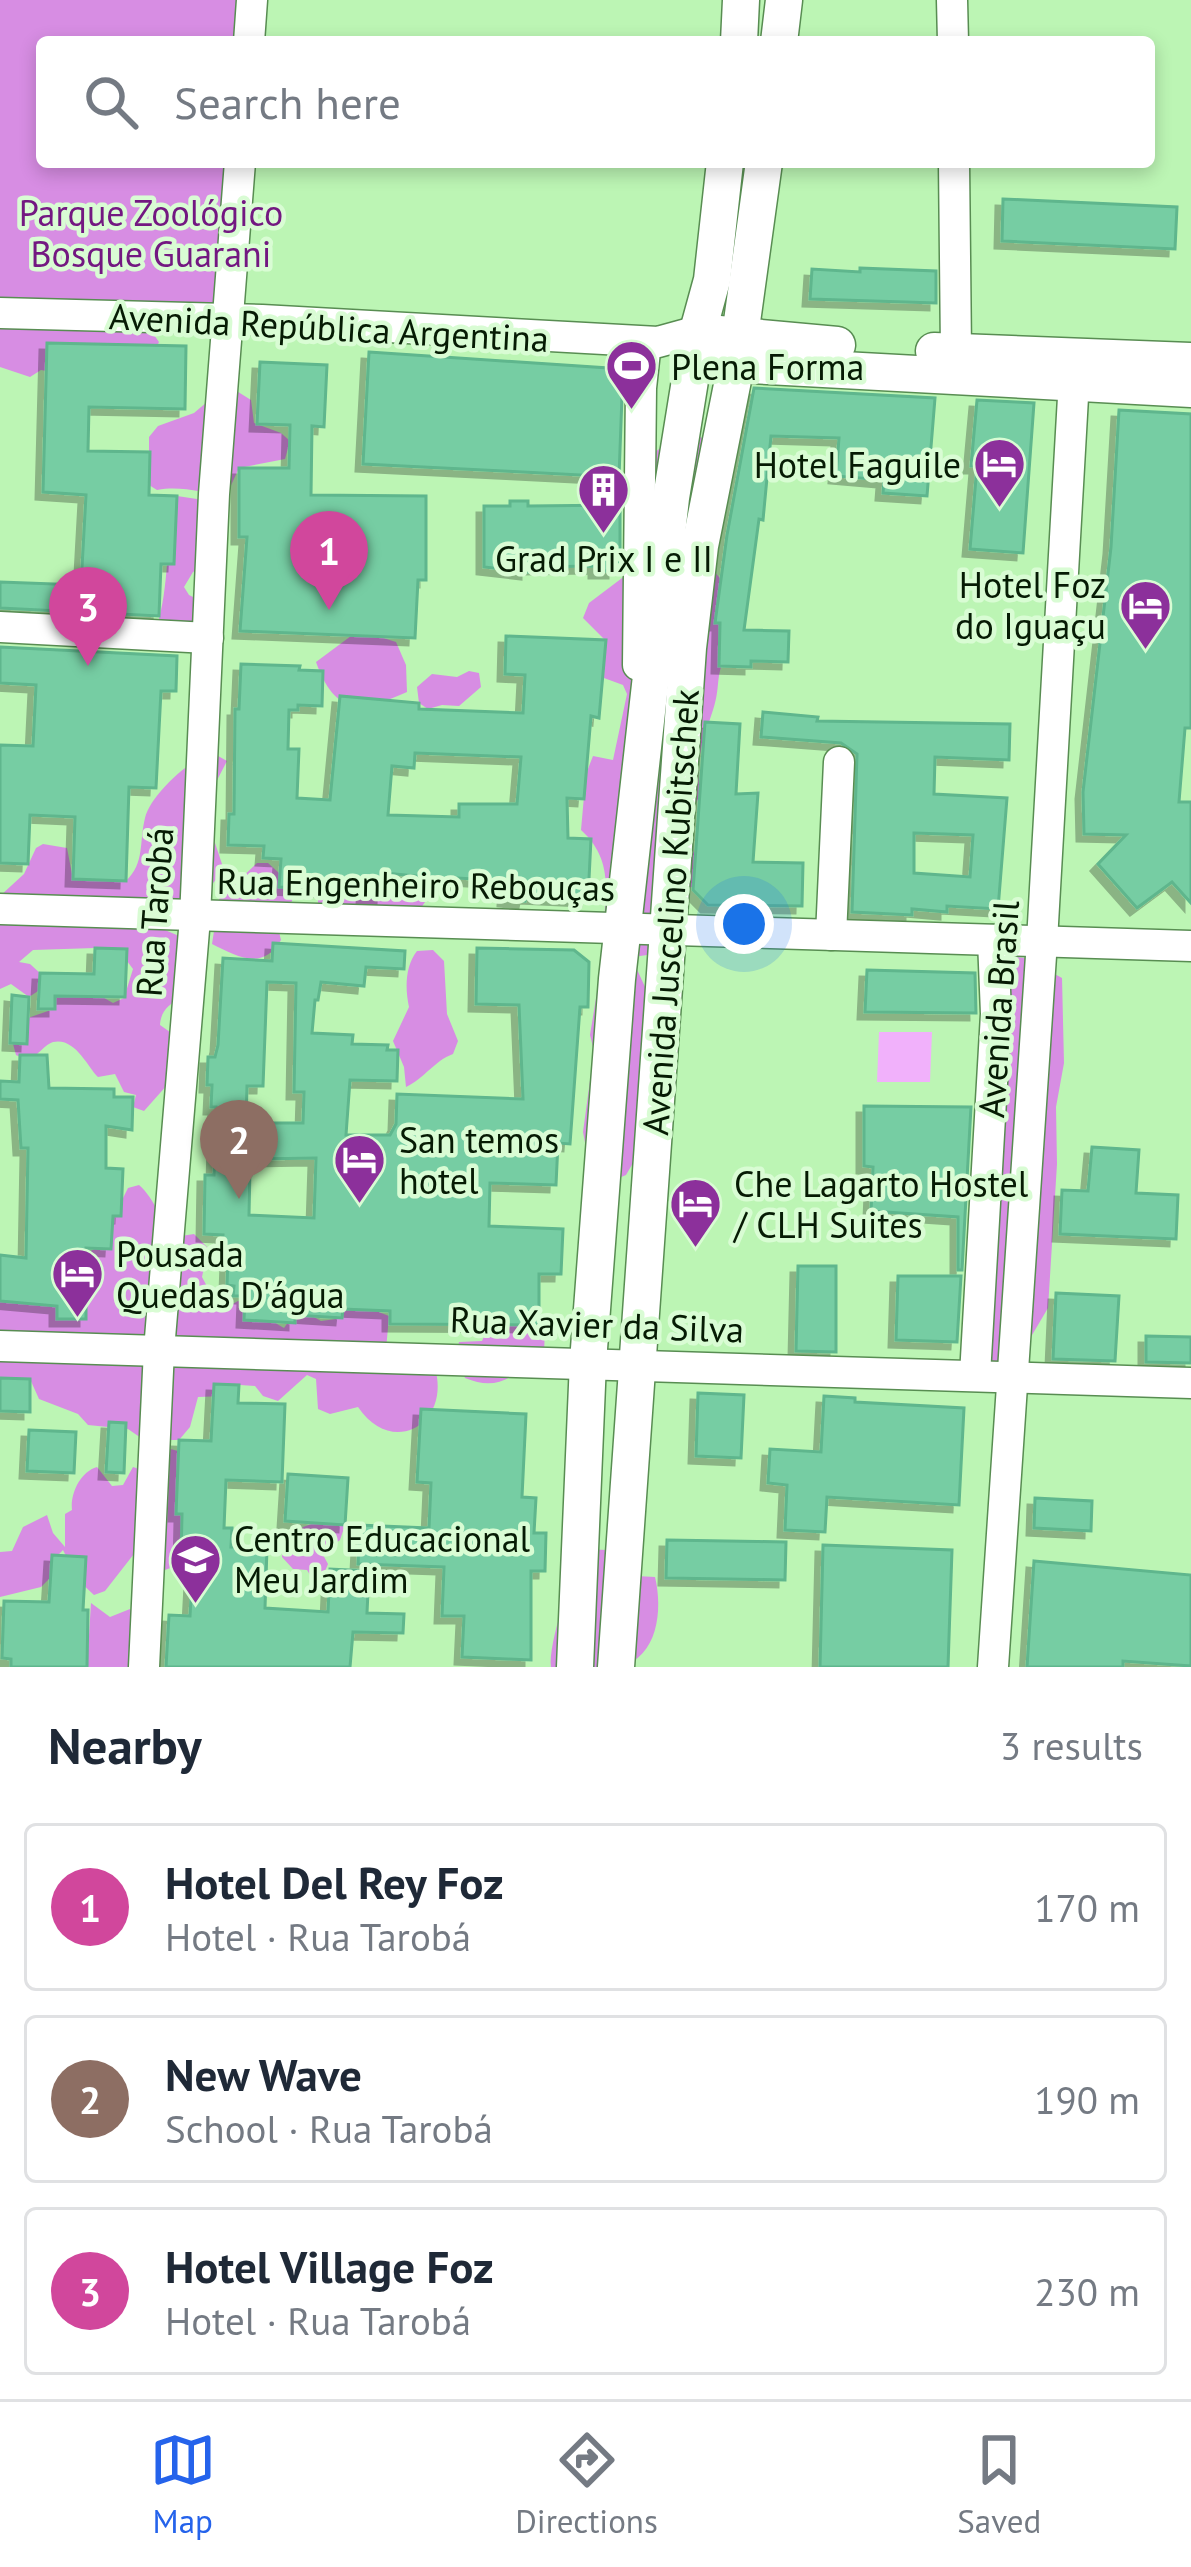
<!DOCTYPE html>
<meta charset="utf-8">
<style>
:root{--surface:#fff;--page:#f2f2f3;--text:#1f2937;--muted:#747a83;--line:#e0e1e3;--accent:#2563eb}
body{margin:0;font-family:"PT Sans",sans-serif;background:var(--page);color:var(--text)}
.you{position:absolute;left:744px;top:924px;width:42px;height:42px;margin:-30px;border:9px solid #fff;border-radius:50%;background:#1a73e8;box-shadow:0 0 0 18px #1a73e833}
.badge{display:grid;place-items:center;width:78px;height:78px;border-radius:50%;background:var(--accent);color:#fff;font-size:39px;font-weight:700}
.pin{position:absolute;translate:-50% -99px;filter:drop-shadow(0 3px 6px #0008)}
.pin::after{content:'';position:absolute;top:63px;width:42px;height:36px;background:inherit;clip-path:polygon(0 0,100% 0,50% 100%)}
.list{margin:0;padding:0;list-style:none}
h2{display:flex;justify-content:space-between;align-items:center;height:156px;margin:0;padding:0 48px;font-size:51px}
h2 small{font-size:39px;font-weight:400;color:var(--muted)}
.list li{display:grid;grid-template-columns:78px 1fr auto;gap:36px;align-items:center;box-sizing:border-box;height:168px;margin:0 24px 24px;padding:0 24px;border:3px solid var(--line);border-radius:12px}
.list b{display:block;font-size:45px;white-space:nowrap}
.list p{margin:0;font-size:39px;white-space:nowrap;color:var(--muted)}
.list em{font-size:39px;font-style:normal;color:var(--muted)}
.icon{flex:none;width:66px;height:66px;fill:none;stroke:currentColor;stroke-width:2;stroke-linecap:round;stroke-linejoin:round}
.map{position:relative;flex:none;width:1191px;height:1667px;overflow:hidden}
.search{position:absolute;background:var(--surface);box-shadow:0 6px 18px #0003;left:36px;right:36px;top:36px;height:132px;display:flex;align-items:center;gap:30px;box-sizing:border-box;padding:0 42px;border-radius:12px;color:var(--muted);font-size:45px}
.sheet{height:732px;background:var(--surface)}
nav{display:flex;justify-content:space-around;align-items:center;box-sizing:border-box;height:168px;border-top:3px solid var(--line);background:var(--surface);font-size:33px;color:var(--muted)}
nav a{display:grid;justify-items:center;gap:6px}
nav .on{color:var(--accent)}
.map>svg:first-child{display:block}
</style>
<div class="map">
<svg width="1191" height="1667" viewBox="0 0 1191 1667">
<defs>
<filter id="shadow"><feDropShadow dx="-7" dy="7" stdDeviation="0" flood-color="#0004"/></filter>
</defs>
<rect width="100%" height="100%" fill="#bcf5b4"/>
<path fill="#f1b1fb" d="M879,1032H932L930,1082H877Z"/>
<g fill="#d78de3">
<path d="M0,0H239L237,42H42V162H226L218,308L0,299Z"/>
<path d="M0,313L142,318L159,342L148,365L63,374L41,370L30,377L0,367Z"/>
<path d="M227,385L251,400L254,423L281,433L290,441L285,459L239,468L227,494C202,494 183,485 157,490L149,485V437L158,426L194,413Z"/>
<path d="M680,432L703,438L713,457L707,563L725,584L732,647C713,671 722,684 713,710C704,738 693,764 701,794C683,823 690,847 703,877L693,887L677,888L662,937L647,955L633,957L603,928C607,890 612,858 581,830L586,774L593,756L613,760L627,694L623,685L604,678L605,640L583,618L589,603L638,566V506L615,500L609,481L636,473L638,466Z"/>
<path d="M177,496L197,499L208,510L209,565L193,572L184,587L189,595L203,602L197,628L154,635C171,589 164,543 177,496Z"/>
<path d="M351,636H377L396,642L406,665L407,692C358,714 335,714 316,662Z"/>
<path d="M469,671L479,673L481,687L459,706L442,705L428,709L419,703L417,687L432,674L457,677Z"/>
<path d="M211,752L227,761L214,786L212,834L224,870L209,888L161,921L165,930L179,936L181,997C169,1005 161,1010 160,1025L177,1037L168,1084L144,1111L133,1107L136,1095L124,1092L115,1074L98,1077C87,1066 75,1037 53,1042C46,1044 36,1056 29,1061L16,1055L12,1040L19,1021L51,1010L53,998L66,989L99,995L113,1003L124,998L133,969L127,961L109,963L95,948L33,950L19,962L30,964L41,974L38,991L29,997L11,984L0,989V896L24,874L36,848L43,844L67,848L73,879L126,881C145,863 139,842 145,818C151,794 190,760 211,752Z"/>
<path d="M257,863H268L279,873L278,887L293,888L292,901L277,924L281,940C263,971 238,957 212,944L219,899Z"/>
<path d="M351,863L377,891C397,880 396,880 421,883L429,896L417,914H318V897L325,875Z"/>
<path d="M433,950L444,961L447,1014L458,1041L453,1054C434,1061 425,1078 406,1087L404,1067L393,1041L409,1007C405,989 405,966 417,951Z"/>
<path d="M1009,956L1025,958L1062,978L1064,1063L1056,1107L1057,1164L1048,1308L1009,1374L976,1373L1001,985Z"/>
<path d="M616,961L634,963L651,1000L640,1151L626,1175L605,1184L591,1174L583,1132L594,1051L590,1035L598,986Z"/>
<path d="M139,1185C156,1200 159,1220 175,1237L194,1234L208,1248L202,1277L220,1311L238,1301C264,1308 263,1316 284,1328L298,1308L321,1321L336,1319L347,1309H371L389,1316L386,1350L435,1368C451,1424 392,1458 358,1407L330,1414L318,1409L316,1379L307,1375L278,1401L263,1396L255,1386L240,1385L225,1396L198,1397L190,1427L179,1440H144L128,1429L88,1425L78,1414L39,1399L30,1379L0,1378V1301L57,1295L58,1319H86V1254L94,1249H111L114,1216L128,1188Z"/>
<path d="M503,1325L545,1328L544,1353C515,1373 501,1393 465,1378L456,1355L459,1342L482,1341L486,1332Z"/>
<path d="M163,1447L178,1451L185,1460L196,1524L178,1565L165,1570L157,1554L137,1550L105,1591L94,1595L78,1580L63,1550L52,1561L50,1578L41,1587L0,1597V1552L12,1551L23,1527L47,1515L53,1533L65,1547V1514L72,1510C70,1494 80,1472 97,1467L112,1486L123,1485L133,1467L139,1469Z"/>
<path d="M337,1515L345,1525L340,1540L322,1553L328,1564L323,1576L312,1578L307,1570L293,1569L282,1557V1538L297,1537L303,1527Z"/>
<path d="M580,1549L608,1550L636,1576L655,1577C663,1610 658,1657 620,1667C601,1667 572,1667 551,1667C548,1642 572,1579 580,1549Z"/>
<path d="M91,1603L110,1617L130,1609L152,1667H87Z"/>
</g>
<g fill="#76cda3" stroke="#5eb68d" stroke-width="3" fill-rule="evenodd" filter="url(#shadow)">
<path d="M1003,199L1177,207L1175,249L1002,241Z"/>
<path d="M860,268L936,271V303L810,299L812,269L860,272Z"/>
<path d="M47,343L186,346L185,409L89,407L88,451L150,452L149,495L177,496L174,564H161L159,616L0,608V582L81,585L86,495L43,492Z"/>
<path d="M369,352L623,369L619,477L363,464Z"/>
<path d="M260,362L327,365L324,427L312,426L311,495L426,496V580H418L415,638L240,631L247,537H239V468H289L290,425L257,424Z"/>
<path d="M754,388L935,398L927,496L883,493L884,480L836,476L839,438L771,436L763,520L759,519L744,630L789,631L788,662L751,661V667L719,666L720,623H715L727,535Z"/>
<path d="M977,400L1034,403L1023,553L970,549L977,466H971Z"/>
<path d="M1119,410L1191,414V728H1185L1179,802H1191V903L1172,882L1137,908L1098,864L1126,835L1084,834L1083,792L1111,547Z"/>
<path d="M510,501H528V506L620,505V566H615V571H596V566L528,567V572L484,567V506H510Z"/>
<path d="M506,636L606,640L599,718L591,716L584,799L567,798L568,838L591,839L588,899L526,896L525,901L505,899L506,881L458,878V884L415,883L416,876L384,873L383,898L364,897L365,883H326V890L279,887L281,859L263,858L264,846L228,845L229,814H234L235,709H239L241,664L300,666L299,670L323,671L322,706L298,705V710H289L288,749H299L297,798L330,800L340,696L419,703V709L523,713L525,675L505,674ZM415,753L521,757L517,804H459V817L388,815L392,766L414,768Z"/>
<path d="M0,647L177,656L176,691H161L156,788L129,787L126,881L73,879L75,817L30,815L28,864L0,863V745L33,746L36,685L0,683Z"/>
<path d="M763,712L818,717L817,721L1010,724L1009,760L935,757L934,794L1007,798L998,909L947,906V912L912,909V915L852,912L857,754L841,743L761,737ZM914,833L973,835L970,877L914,873Z"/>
<path d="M705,722L740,724L736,794L758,793L753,862L803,863L802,906L708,905L693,890Z"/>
<path d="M273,943L405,951L404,969L366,967L364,986L321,982L318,1000H315L312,1033L353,1035L352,1044L388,1045L387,1050H398L397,1081L350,1080L346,1135H390L396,1124L397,1094L523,1099L519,1005L476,1004L477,948L574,950L589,962L588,1007H580L570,1144L558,1143L556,1185L490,1183L489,1226L563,1229L561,1274H539V1325L390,1324V1311L343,1309L342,1318L295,1315V1323L244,1320L245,1296H233L234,1286L227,1285L228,1258H222L223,1235L204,1234L205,1175H214L216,1107H211L212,1085H207L208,1057H215L218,1045L223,958L272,961ZM267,982L296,983L294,1092H304L303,1123H246L247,1086H263ZM316,1158L314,1218L249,1215L250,1168H258V1159Z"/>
<path d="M95,948L127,949L125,997L55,996V1009H38L40,973L94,974Z"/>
<path d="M867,970L975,973L976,1013L865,1012Z"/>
<path d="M12,995L29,997L27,1044L10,1043Z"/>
<path d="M20,1055H47L49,1088L114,1089V1097H133L132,1130L106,1126V1168L123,1169L121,1216H113L111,1249L86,1248V1319H57V1306L0,1301V1255L26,1258L28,1148H21L18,1100L0,1099V1081L19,1082Z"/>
<path d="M864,1106L971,1107L962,1270H958V1217L871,1211L873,1167L864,1166Z"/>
<path d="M1092,1147L1139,1150L1136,1193L1178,1195L1176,1239L1060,1234L1062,1190L1088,1191Z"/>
<path d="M798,1266H836V1352L796,1351Z"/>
<path d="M898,1276H961L957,1342L896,1340Z"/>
<path d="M1056,1293L1119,1296L1115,1361L1053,1359Z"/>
<path d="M1146,1336L1191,1337V1363L1146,1362Z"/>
<path d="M0,1378L30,1379V1412L0,1411Z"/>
<path d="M214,1384L239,1385L238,1403L285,1404L282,1482L226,1480L224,1528H232L231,1547L267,1548L265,1608L328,1612L330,1569L369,1571L367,1613L404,1614L403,1633L353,1632L350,1667H166L169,1615L190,1616L193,1560H181L182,1514H176L179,1440L211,1441Z"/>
<path d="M698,1393L744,1395L741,1458L696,1456Z"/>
<path d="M824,1396L855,1398V1402L964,1408L959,1505L827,1497L825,1532L785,1530L787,1485L768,1483L770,1449L821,1452Z"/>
<path d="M421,1409L526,1414L522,1497L536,1498L534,1533H546L545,1571H531V1660L462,1657L464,1616H442L444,1567L358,1564L360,1525L429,1528L431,1483L417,1482Z"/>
<path d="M109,1422L126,1423L124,1473L106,1472Z"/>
<path d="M29,1430L76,1432L74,1473L27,1471Z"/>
<path d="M288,1474L348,1478L345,1525L285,1521Z"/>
<path d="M1035,1498L1092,1501L1091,1531L1034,1528Z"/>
<path d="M667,1540L786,1542L785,1580L666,1578Z"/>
<path d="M823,1545L952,1550L948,1667H820Z"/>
<path d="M52,1555L86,1557L83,1610H88L87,1667H11V1659L2,1658L4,1601L49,1602Z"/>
<path d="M1034,1561L1191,1575V1666L1123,1661V1667H1027Z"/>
</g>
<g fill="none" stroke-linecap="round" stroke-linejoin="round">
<defs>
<g id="minor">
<path d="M952,0L953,42"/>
<path d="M249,42L252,0"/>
<path d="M954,162L956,352"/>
<path d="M0,313L262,320L658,342L698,331"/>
<path d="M0,627L208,638"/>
<path d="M638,665L641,388L646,342"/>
<path d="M0,909L1191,946"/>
<path d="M831,935L839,762"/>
<path d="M0,1346L1191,1383"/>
<path d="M975,1375L996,1014L993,940"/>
<path d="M144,1667L159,1350L195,918L214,494L240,162"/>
<path d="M993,1667L1042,941L1075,362"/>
</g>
<g id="major">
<path d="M739,42L741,0"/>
<path d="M779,42L784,0"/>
<path d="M719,334L837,345"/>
<path d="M934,351L1191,361"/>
<path d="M714,363L1191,389"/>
<path d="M575,1667L588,1362L617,979L671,498L698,331L712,280L725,162"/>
<path d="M616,1667L688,648L700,546L736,365L764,162"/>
</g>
</defs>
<use href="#minor" stroke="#588d52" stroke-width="33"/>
<use href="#major" stroke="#588d52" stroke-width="39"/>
<use href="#minor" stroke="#fff" stroke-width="30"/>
<use href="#major" stroke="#fff" stroke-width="36"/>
</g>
<defs>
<symbol id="stadium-pin" viewBox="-11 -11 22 30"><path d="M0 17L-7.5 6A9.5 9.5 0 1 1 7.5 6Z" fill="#8c309b" stroke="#d9fcd4"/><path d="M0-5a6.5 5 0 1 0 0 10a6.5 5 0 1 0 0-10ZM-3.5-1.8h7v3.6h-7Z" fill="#fff"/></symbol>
<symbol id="hotel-pin" viewBox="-11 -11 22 30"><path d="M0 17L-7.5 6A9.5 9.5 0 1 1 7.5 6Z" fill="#8c309b" stroke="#d9fcd4"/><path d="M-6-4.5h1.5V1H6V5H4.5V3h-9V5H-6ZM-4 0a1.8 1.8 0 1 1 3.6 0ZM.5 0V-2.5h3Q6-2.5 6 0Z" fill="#fff"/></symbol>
<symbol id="building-pin" viewBox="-11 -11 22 30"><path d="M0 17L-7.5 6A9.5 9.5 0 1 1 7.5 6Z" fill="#8c309b" stroke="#d9fcd4"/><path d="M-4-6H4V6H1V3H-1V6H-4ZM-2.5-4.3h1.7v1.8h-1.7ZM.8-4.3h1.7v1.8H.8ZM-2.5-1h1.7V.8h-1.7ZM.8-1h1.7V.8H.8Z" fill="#fff"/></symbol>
<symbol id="school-pin" viewBox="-11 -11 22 30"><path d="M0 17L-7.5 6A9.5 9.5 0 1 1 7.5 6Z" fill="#8c309b" stroke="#d9fcd4"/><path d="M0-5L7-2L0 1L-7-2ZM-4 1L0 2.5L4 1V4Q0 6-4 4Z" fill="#fff"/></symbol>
</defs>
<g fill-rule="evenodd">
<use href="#stadium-pin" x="602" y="336" width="59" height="81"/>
<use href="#hotel-pin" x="970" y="434" width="59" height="81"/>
<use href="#building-pin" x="574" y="460" width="59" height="81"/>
<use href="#hotel-pin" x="1116" y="576" width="59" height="81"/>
<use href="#hotel-pin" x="330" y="1130" width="59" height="81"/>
<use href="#hotel-pin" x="666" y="1174" width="59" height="81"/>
<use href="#hotel-pin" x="48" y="1244" width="59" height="81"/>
<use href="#school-pin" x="166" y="1530" width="59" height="81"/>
</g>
<g text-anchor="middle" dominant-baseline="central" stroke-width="9" stroke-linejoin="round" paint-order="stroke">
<g font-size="36" fill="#731881" stroke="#d9fcd4">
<text x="151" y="212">Parque Zoológico<tspan x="151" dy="41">Bosque Guarani</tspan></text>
</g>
<g font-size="36" fill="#061b04" stroke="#d9fcd4">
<text transform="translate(329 327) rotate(3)">Avenida República Argentina</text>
<text transform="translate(416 884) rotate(1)">Rua Engenheiro Rebouças</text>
<text transform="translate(154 912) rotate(-86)">Rua Tarobá</text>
<text transform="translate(670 912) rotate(-86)">Avenida Juscelino Kubitschek</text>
<text transform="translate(998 1009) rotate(-86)">Avenida Brasil</text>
<text transform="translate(597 1324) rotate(2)">Rua Xavier da Silva</text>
</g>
<g font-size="36" fill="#061b04" stroke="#d9fcd4" text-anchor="start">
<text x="671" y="366">Plena Forma</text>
<text x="961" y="464" text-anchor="end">Hotel Faguile</text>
<text x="604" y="558" text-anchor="middle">Grad Prix I e II</text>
<text x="1106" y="584" text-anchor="end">Hotel Foz<tspan x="1106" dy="41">do Iguaçu</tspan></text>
<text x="399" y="1139">San temos<tspan x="399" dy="41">hotel</tspan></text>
<text x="734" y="1183">Che Lagarto Hostel<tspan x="734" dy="41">/ CLH Suites</tspan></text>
<text x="116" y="1253">Pousada<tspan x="116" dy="41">Quedas D'água</tspan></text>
<text x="234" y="1538">Centro Educacional<tspan x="234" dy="41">Meu Jardim</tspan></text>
</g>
</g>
</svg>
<div class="you"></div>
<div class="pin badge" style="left:329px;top:610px;background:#d1479c">1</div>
<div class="pin badge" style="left:239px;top:1199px;background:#8d6e63">2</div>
<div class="pin badge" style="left:88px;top:666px;background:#d1479c">3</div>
<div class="search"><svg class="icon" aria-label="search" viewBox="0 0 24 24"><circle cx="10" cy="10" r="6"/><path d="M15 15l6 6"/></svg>Search here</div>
</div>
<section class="sheet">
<h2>Nearby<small>3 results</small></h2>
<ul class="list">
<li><span class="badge" style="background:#d1479c">1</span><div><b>Hotel Del Rey Foz</b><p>Hotel · Rua Tarobá</p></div><em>170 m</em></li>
<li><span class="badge" style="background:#8d6e63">2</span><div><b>New Wave</b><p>School · Rua Tarobá</p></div><em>190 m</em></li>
<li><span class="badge" style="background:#d1479c">3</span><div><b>Hotel Village Foz</b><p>Hotel · Rua Tarobá</p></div><em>230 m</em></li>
</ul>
</section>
<nav>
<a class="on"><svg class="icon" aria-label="map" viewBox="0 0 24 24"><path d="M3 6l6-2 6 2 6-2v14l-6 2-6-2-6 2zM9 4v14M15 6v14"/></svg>Map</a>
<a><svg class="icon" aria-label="directions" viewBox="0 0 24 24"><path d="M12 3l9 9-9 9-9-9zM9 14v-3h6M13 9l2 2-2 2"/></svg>Directions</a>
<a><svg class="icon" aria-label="saved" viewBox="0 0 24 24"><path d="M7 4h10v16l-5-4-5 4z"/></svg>Saved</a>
</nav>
